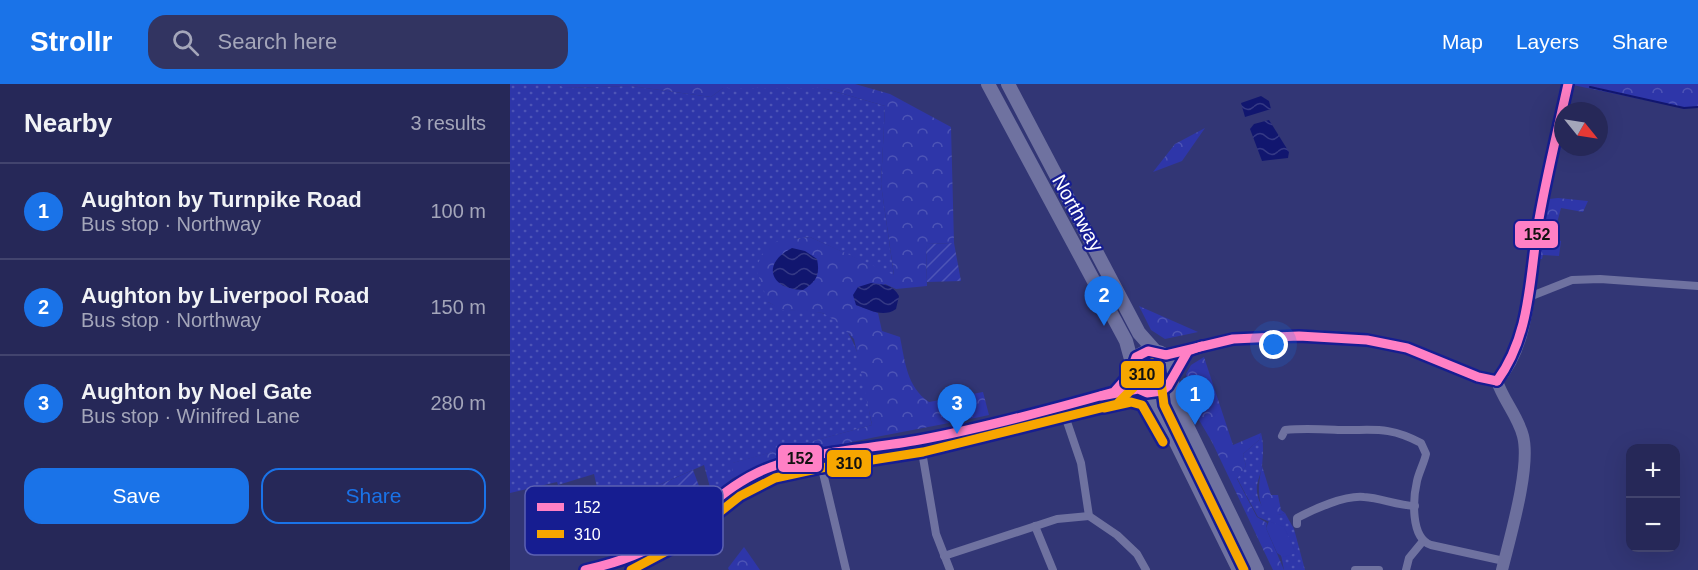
<!DOCTYPE html>
<meta charset="utf-8">
<style>
:root{--surface:#262858;--page:#323461;--text:#f1f3f6;--muted:#a4a6ba;--line:#42446e;--accent:#1a73e8}
body{margin:0;font-family:Helvetica,sans-serif;background:var(--page);color:var(--text)}
.controls{position:absolute;right:18px;bottom:18px;display:grid;overflow:hidden;border-radius:12px;box-shadow:0 6px 24px #0002}
.controls button{width:54px;height:54px;display:grid;place-items:center;padding:0;border:0;border-bottom:2px solid var(--line);background:var(--surface);color:var(--text);font:30px sans-serif}
.compass{position:absolute;left:1044px;top:18px;width:54px;height:54px;border-radius:50%;background:var(--surface);box-shadow:0 6px 24px #0002;rotate:120deg}
.you{position:absolute;left:764px;top:261px;width:21px;height:21px;margin:-15px;border:4px solid #fff;border-radius:50%;background:#1a73e8;box-shadow:0 0 0 9px #1a73e833}
.badge{display:grid;place-items:center;width:39px;height:39px;border-radius:50%;background:var(--accent);color:#fff;font-size:20px;font-weight:700}
.pin{position:absolute;translate:-50% -50px;filter:drop-shadow(0 2px 3px #0008)}
.pin::after{content:'';position:absolute;top:32px;width:21px;height:18px;background:inherit;clip-path:polygon(0 0,100% 0,50% 100%)}
.list{margin:0;padding:0;list-style:none}
h2{display:flex;justify-content:space-between;align-items:center;height:78px;margin:0;padding:0 24px;font-size:26px}
h2 small{font-size:20px;font-weight:400;color:var(--muted)}
.list li{display:grid;grid-template-columns:39px 1fr auto;gap:18px;align-items:center;box-sizing:border-box;height:96px;padding:0 24px;border-top:2px solid var(--line)}
.list b{display:block;font-size:22px;white-space:nowrap}
.list p{margin:0;font-size:20px;white-space:nowrap;color:var(--muted)}
.list em{font-size:20px;font-style:normal;color:var(--muted)}
.actions{display:flex;gap:12px;padding:18px 24px}
.actions a{flex:1;padding:14px 0;border:2px solid var(--accent);border-radius:18px;text-align:center;font-size:21px;color:var(--accent)}
.actions .main{background:var(--accent);color:#fff}
.icon{flex:none;width:33px;height:33px;fill:none;stroke:currentColor;stroke-width:2;stroke-linecap:round;stroke-linejoin:round}
.map{position:relative;flex:none;width:1188px;height:486px;overflow:hidden}
header{display:flex;align-items:center;gap:36px;box-sizing:border-box;height:84px;padding:0 30px;background:var(--accent);color:#fff}
header strong{font-size:28px}
nav{display:flex;gap:33px;margin-inline-start:auto;font-size:21px}
.search{width:420px;height:54px;background:var(--page);display:flex;align-items:center;gap:15px;box-sizing:border-box;padding:0 21px;border-radius:18px;color:var(--muted);font-size:22px}
main{display:flex}
aside{flex:1;background:var(--surface)}
.map>svg:first-child{display:block}
</style>
<header>
<strong>Strollr</strong>
<div class="search"><svg class="icon" aria-label="search" viewBox="0 0 24 24"><circle cx="10" cy="10" r="6"/><path d="M15 15l6 6"/></svg>Search here</div>
<nav><a>Map</a><a>Layers</a><a>Share</a></nav>
</header>
<main>
<aside>
<h2>Nearby<small>3 results</small></h2>
<ul class="list">
<li><span class="badge">1</span><div><b>Aughton by Turnpike Road</b><p>Bus stop · Northway</p></div><em>100 m</em></li>
<li><span class="badge">2</span><div><b>Aughton by Liverpool Road</b><p>Bus stop · Northway</p></div><em>150 m</em></li>
<li><span class="badge">3</span><div><b>Aughton by Noel Gate</b><p>Bus stop · Winifred Lane</p></div><em>280 m</em></li>
</ul>
<div class="actions"><a class="main">Save</a><a>Share</a></div>
</aside>
<div class="map">
<svg width="1188" height="486" viewBox="0 0 1188 486">
<defs>
<pattern id="grass-dots" width="8" height="8" patternUnits="userSpaceOnUse" patternTransform="scale(1.5)"><rect width="8" height="8" fill="#2e36a9"/><path d="M2 2h.1M6 6h.1" fill="none" stroke="#4d54b6" stroke-width="1.8" stroke-linecap="round"/></pattern>
<pattern id="forest-crowns" width="20" height="18" patternUnits="userSpaceOnUse" patternTransform="scale(1.5)"><rect width="20" height="18" fill="#2e36a9"/><path d="M2 6a3 3 0 1 1 6 0M12 15a3 3 0 1 1 6 0" fill="none" stroke="#4d54b6"/></pattern>
<pattern id="garden-furrows" width="10" height="10" patternUnits="userSpaceOnUse" patternTransform="scale(1.5)"><rect width="10" height="10" fill="#2e36a9"/><path d="M-1 1l2-2M0 10L10 0M9 11l2-2" fill="none" stroke="#4d54b6"/></pattern>
<pattern id="water-waves" width="16" height="10" patternUnits="userSpaceOnUse" patternTransform="scale(1.5)"><rect width="16" height="10" fill="#11166f"/><path d="M0 5q4-4 8 0t8 0" fill="none" stroke="#353985"/></pattern>
</defs>
<rect width="100%" height="100%" fill="#323675"/>
<g fill="url(#grass-dots)">
<path d="M0,0H48L55,4L121,2L201,13L213,4H313L375,22L371,100L384,192L300,153L284,155L258,218C282,231 289,224 312,229C353,239 355,308 362,341L223,379V394L202,411L194,381L92,426L84,390L48,401L47,398L0,409Z"/>
<circle cx="642" cy="288" r="16"/>
<path d="M751,349C754,360 753,371 752,382C751,389 748,395 747,401C745,417 757,436 775,429L784,445L795,486H774L765,440L748,433L727,394L736,382L733,370L749,356Z"/>
</g>
<g fill="url(#forest-crowns)">
<path d="M48,0H345L380,10L441,43L444,159L416,160L417,202L386,205L375,200L346,221L368,229L372,247L390,253C395,278 397,303 419,318L473,308L479,331C394,349 303,360 223,394L222,379L362,341L344,255L327,238L313,229L272,226L258,218L246,185L252,170L267,157L300,153L384,191L371,100L375,22L313,4H213L201,13L121,2L54,4Z"/>
<path d="M1058,0H1188V23L1174,24Z"/>
<path d="M695,44L672,77L643,88L665,60Z"/>
<path d="M1048,114L1078,117L1073,128L1051,124L1043,154L1051,157L1049,172L1033,171L1032,175H1027L1039,115Z"/>
<path d="M629,222L688,248L655,255L641,246Z"/>
<path d="M694,273L723,361L751,349L749,356L733,370L736,382L727,395L747,433L757,439L756,444L774,486H763L702,358L679,319L676,290L681,281Z"/>
<path d="M752,382L761,411H768L771,426L775,429C743,441 748,399 752,382Z"/>
<path d="M234,463L250,486H219L218,484Z"/>
</g>
<path fill="#2e36a9" d="M759,437L774,443L786,469L773,473L767,469L756,444Z"/>
<g fill="url(#garden-furrows)">
<path d="M444,159L451,197L417,198L416,160Z"/>
<path d="M183,386L189,402L185,412L137,452L129,453L118,443L106,448L99,423Z"/>
</g>
<g fill="url(#water-waves)">
<path d="M751,12L759,17L761,25L735,33L731,19Z"/>
<path d="M759,36L779,68L778,74L752,77L740,45L744,40Z"/>
<path d="M282,164L295,167L307,175C310,191 307,197 293,206C261,206 250,180 282,164Z"/>
<path d="M361,199C374,200 383,201 389,212L386,225C373,234 360,226 346,221L343,211L348,203Z"/>
</g>
<g fill="none" stroke-linecap="round" stroke-linejoin="round">
<path stroke="#11166f" stroke-width="2" d="M1080,3L1174,24L1188,23"/>
<g stroke="#6f72a0" stroke-width="8">
<path d="M1019,213L1062,196L1090,195L1188,202"/>
<path d="M552,323L571,379L579,432L607,451L627,470L636,486"/>
<path d="M772,352L775,346C794,344 809,345 828,346C862,347 877,341 911,359L916,370C914,379 909,388 907,397C903,414 900,454 921,461L994,477"/>
<path d="M410,356L426,450L440,486"/>
<path d="M309,372L336,486"/>
<path d="M787,440V434C804,425 835,411 854,413C871,414 886,421 905,422"/>
<path d="M525,442L543,486"/>
<path d="M434,472L547,435L579,432"/>
<path d="M845,486H869"/>
<path d="M896,486L899,474L913,457"/>
</g>
<g stroke="#6f72a0" stroke-width="10">
<path d="M656,271C678,268 700,259 723,255C775,248 846,250 897,264C928,273 955,292 987,297"/>
<path d="M663,290L678,267"/>
<path d="M604,308L620,290"/>
<path d="M75,486C102,479 127,473 151,458C189,434 217,400 260,384C307,366 362,365 411,355C459,345 507,335 553,323C579,316 602,308 628,305"/>
</g>
<path stroke="#6c6f9d" stroke-width="12" d="M992,486C1000,453 1021,383 1013,352C1008,332 993,316 987,297C1023,259 1019,184 1029,135C1037,90 1048,45 1058,0"/>
<g stroke="#6f72a0" stroke-width="14">
<path d="M478,0L616,257L622,279"/>
<path d="M498,0L629,249L645,267"/>
<circle cx="642" cy="288" r="21"/>
<path d="M662,296L665,317L747,486"/>
<path d="M637,309L649,324L729,486"/>
</g>
<defs>
<g id="bus-1">
<path d="M987,297C1022,249 1019,191 1029,135C1037,90 1048,45 1058,0"/>
<path d="M591,312L628,305L637,309L652,307L658,302L678,267L692,262"/>
<path d="M75,486C107,479 137,469 163,450C195,427 222,397 261,383C307,366 361,365 409,356C474,344 540,326 604,308L620,290L626,273L638,267L656,271L723,255L789,252L857,256L897,264L968,293L987,297"/>
</g>
<g id="bus-2">
<path d="M594,324L621,318L632,321L653,358"/>
<path d="M121,486L168,461L230,412L265,394L311,384L413,368L607,320L630,297L636,281L642,279L649,282L654,321L734,486"/>
</g>
</defs>
<use href="#bus-1" stroke="#161d91" stroke-width="14"/>
<use href="#bus-2" stroke="#161d91" stroke-width="14"/>
<use href="#bus-1" stroke="#ff80c5" stroke-width="9"/>
<use href="#bus-2" stroke="#f7a600" stroke-width="9"/>
</g>
<g text-anchor="middle" dominant-baseline="central" stroke-width="4.5" stroke-linejoin="round" paint-order="stroke">
<g font-size="20" fill="#fff" stroke="#161d91">
<text transform="translate(568 129) rotate(61)">Northway</text>
</g>
</g>
<rect x="15" y="402" width="198" height="69" rx="9" fill="#161d91" stroke="#5c61b2" stroke-width="1.5"/>
<rect x="27" y="419" width="27" height="8" fill="#ff80c5"/>
<rect x="27" y="446" width="27" height="8" fill="#f7a600"/>
<g font-size="16" fill="#fff">
<text x="64" y="429">152</text>
<text x="64" y="456">310</text>
</g>
<g stroke="#161d91" stroke-width="2">
<rect x="1004" y="136" width="45" height="29" rx="6" fill="#ff80c5"/>
<rect x="610" y="276" width="45" height="29" rx="6" fill="#f7a600"/>
<rect x="267" y="360" width="46" height="29" rx="6" fill="#ff80c5"/>
<rect x="316" y="365" width="46" height="29" rx="6" fill="#f7a600"/>
</g>
<g font-size="16" text-anchor="middle" font-weight="bold" fill="#111">
<text x="1027" y="156">152</text>
<text x="632" y="296">310</text>
<text x="290" y="380">152</text>
<text x="339" y="385">310</text>
</g>
</svg>
<div class="controls">
<button>+</button>
<button>−</button>
</div>
<svg class="compass" viewBox="-18 -18 36 36"><path d="M0-13l5 13h-10z" fill="#e53935"/><path d="M0 13l5-13h-10z" fill="#a4a6ba"/></svg>
<div class="you"></div>
<div class="pin badge" style="left:685px;top:341px">1</div>
<div class="pin badge" style="left:594px;top:242px">2</div>
<div class="pin badge" style="left:447px;top:350px">3</div>
</div>
</main>
